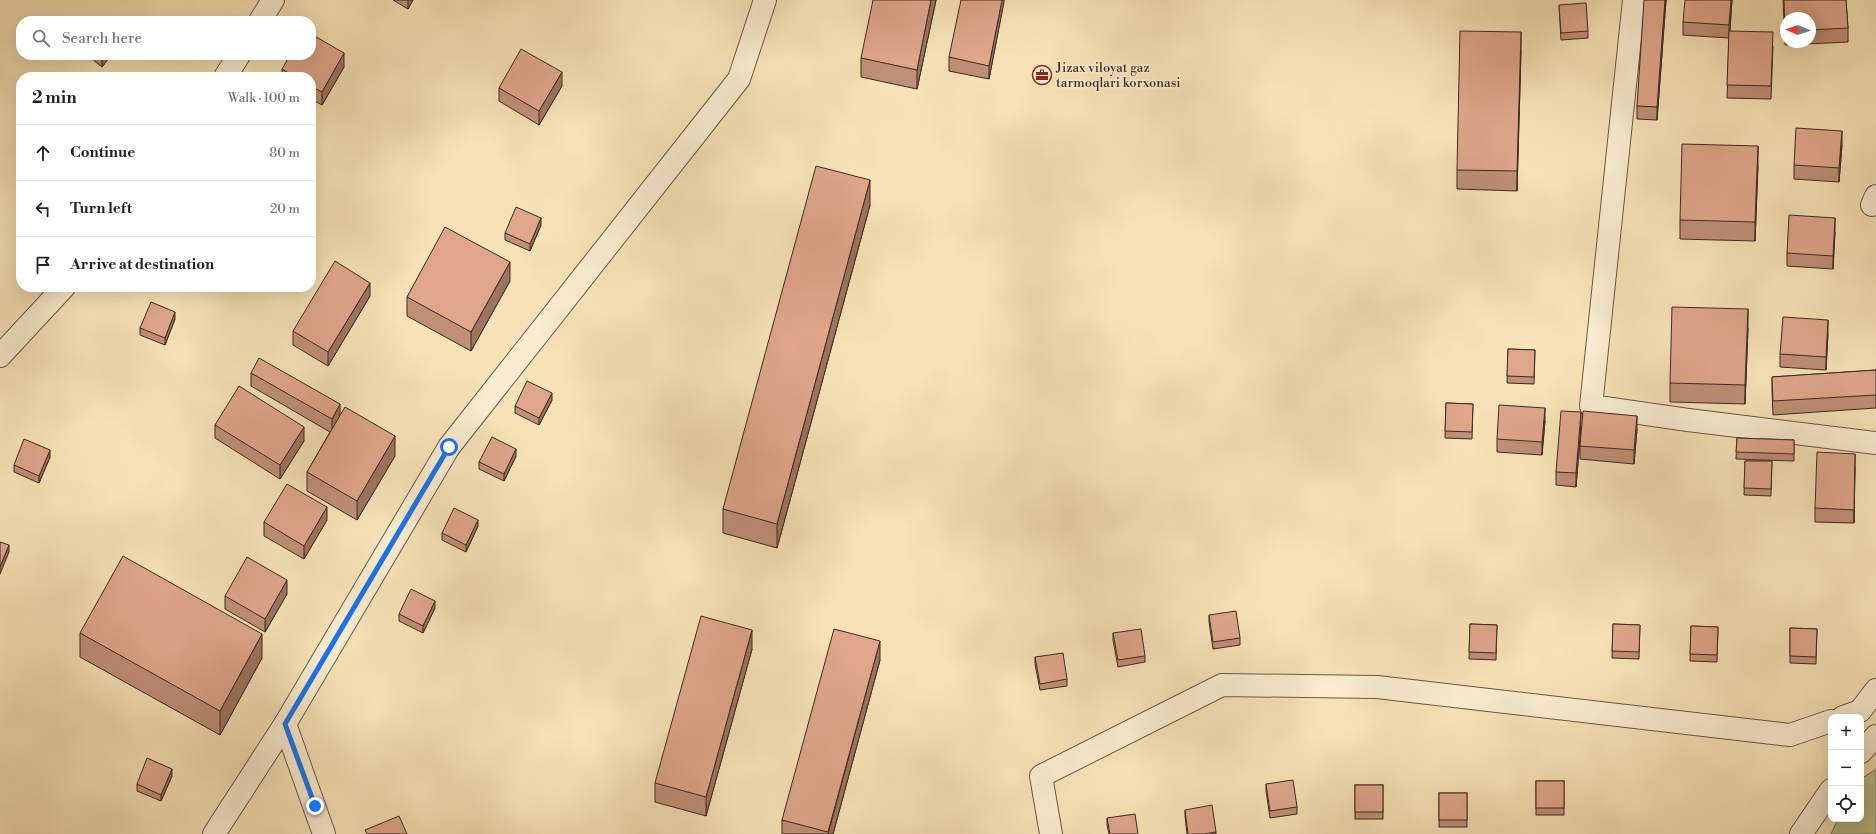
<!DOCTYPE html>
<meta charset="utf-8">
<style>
:root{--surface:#fff;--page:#f6f6f6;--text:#222;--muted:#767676;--line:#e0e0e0}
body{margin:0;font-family:"Libre Bodoni",serif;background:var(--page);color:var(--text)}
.controls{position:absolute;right:12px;bottom:12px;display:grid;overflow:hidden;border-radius:8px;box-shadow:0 4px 16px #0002}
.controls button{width:36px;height:36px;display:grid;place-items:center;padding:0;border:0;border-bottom:1px solid var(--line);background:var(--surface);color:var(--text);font:20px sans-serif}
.compass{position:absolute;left:1780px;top:12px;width:36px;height:36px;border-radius:50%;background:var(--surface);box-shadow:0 4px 16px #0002;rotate:272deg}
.stop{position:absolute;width:12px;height:12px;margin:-9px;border:3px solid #1a73e8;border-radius:50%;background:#fff}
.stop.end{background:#1a73e8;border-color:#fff;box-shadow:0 1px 4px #0008}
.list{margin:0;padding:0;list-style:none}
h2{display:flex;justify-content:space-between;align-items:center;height:52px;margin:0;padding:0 16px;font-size:17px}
h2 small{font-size:13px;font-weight:400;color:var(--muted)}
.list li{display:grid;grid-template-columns:26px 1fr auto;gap:12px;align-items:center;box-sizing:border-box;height:56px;padding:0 16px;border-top:1px solid var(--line)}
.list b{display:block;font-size:15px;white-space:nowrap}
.list em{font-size:13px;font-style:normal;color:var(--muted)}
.icon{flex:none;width:22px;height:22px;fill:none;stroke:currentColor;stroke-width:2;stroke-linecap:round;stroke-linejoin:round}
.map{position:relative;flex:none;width:1876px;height:834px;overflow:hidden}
.search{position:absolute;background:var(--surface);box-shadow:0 4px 16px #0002;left:16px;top:16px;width:300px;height:44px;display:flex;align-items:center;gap:10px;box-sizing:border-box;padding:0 14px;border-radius:16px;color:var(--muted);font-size:15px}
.panel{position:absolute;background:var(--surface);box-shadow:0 4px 16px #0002;left:16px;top:72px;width:300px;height:220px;border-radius:16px}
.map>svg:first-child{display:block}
</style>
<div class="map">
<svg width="1876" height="834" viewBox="0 0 1876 834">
<rect width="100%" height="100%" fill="#f6e2b6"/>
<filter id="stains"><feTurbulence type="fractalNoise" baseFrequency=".005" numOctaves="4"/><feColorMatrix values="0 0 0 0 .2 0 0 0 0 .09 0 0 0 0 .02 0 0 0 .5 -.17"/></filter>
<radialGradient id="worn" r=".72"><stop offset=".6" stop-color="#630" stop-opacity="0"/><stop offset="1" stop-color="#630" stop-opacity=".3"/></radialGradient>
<path fill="#bcc38e" stroke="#7c7758" d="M1876,769V834H1831L1838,819H1861V779Z"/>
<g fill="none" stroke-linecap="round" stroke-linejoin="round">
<defs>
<g id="minor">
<path d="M1634,0L1591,406L1688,420L1876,443"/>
<path d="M260,21L273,0"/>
<path d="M225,77L239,55"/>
<path d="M1872,205L1876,196"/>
<path d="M0,356L64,287"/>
<path d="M1843,717L1860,711L1876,690"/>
<path d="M285,724L324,834"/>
<path d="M1861,752L1876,736"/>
<path d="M214,834L285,724L449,447L739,79L765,0"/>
<path d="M1051,834L1041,776L1222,685L1377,687L1790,735L1831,721"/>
<path d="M1801,834L1831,790"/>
</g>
</defs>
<use href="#minor" stroke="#6a5947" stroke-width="24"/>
<use href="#minor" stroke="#f9ecd0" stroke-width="22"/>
</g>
<g fill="#c08f77" stroke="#3c2b22" fill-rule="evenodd">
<path d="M393,0H413L408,9Z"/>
<path d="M936,0L917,89L861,77V58Z"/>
<path d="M1004,0L989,79L949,71V57Z"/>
<path d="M1666,0L1657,120L1637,119V106Z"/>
<path d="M1732,0L1730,31L1773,46L1771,99L1727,98L1729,38L1683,35V22Z"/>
<path d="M1783,0H1846L1848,28V42L1785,45ZM1786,18H1810V42H1786Z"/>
<path d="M1559,5L1588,31V38L1561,40Z"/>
<path d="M1521,51L1517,191L1457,189V170Z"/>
<path d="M87,55H111L102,67Z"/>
<path d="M344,67L322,105L311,99V77H282V69Z"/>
<path d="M562,86L539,125L499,101V88Z"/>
<path d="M1842,145L1839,182L1794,179V165Z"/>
<path d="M1758,165L1755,241L1680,239V220Z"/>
<path d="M870,205L777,548L723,533V509Z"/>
<path d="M541,225L530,251L505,240V233Z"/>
<path d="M1835,232L1833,269L1787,266V253Z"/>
<path d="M510,281L471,351L407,316V297Z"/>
<path d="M370,296L328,366L293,345V331Z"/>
<path d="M175,319L165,345L140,335V328Z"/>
<path d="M1748,328L1745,404L1670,402V383Z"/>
<path d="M1828,333L1826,370L1780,367V354Z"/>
<path d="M1508,349L1535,350L1534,384L1507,383Z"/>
<path d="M1876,370V408L1773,415L1772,391V377Z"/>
<path d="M251,373L340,415L395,456L357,520L307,491V472L330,432L251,386Z"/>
<path d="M552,400L539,425L515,413V406Z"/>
<path d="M1446,403L1473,404L1472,439L1445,438Z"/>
<path d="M1545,421L1542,455L1497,452V439Z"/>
<path d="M215,425L304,441L280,479L215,438Z"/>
<path d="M1581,426L1576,487L1556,485V472Z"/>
<path d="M1637,429L1634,464L1580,459V446Z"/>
<path d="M1737,438L1794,440V461L1736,459Z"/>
<path d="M516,456L504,481L479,469V462Z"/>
<path d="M50,457L39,483L14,472V465Z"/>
<path d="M1745,461H1772L1771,496L1744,495Z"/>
<path d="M1855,467L1854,523L1815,522V508Z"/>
<path d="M327,520L304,559L264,536V522Z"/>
<path d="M478,526L466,552L442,540V533Z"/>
<path d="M287,594L265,632L225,609V596Z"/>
<path d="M435,608L423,633L399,621V614Z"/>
<path d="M1209,615L1240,638V645L1213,649L1209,622Z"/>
<path d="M1470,624L1497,625L1496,660L1469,659Z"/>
<path d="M1613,624L1640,625L1639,659L1612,658Z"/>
<path d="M1691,626L1718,627L1717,662L1690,661Z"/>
<path d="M1790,628L1817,629L1816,664L1790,663Z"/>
<path d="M80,633L262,658L220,735L80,657Z"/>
<path d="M1113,633L1145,656V662L1118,667L1113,640Z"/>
<path d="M752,649L706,816L655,802V783Z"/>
<path d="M1035,657L1067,679V686L1040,690L1035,664Z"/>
<path d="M880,660L833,834H782V820Z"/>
<path d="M172,776L161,801L137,791V784Z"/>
<rect x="1536" y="781" width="28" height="34"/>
<path d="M1266,784L1297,807V814L1270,818L1266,791Z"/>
<rect x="1355" y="785" width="28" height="34"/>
<rect x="1439" y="793" width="28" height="34"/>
<path d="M1185,810L1216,832V834H1187L1185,816Z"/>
<path d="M1107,818L1138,834H1109L1107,825Z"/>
</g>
<g fill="#9c7461" stroke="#3c2b22">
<path d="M408,0H413L408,9Z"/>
<path d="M931,0H936L917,89V70Z"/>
<path d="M1002,0H1004V2L989,79V66Z"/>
<path d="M1665,0H1666L1657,120V107Z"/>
<path d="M1731,0H1732L1729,38V25Z"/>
<path d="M1521,32V51L1517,191V171Z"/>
<path d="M344,53V67L322,105V92Z"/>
<path d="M106,55H111L102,67V60Z"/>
<path d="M562,72V86L539,125V111Z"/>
<path d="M1842,131V145L1839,182V168Z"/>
<path d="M1758,146V165L1755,241V222Z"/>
<path d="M870,180V205L777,548V524Z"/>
<path d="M541,218V225L530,251V244Z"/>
<path d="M1835,218V232L1833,269V256Z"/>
<path d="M510,262V281L471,351V332Z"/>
<path d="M370,283V296L328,366V352Z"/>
<path d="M1748,309V328L1745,404V385Z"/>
<path d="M175,312V319L165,345V338Z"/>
<path d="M1828,320V333L1826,370V357Z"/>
<path d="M552,393V400L539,425V418Z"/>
<path d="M340,404V418L332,432V419Z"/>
<path d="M1545,408V421L1542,455V442Z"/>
<path d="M1581,412V426L1576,487V473Z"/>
<path d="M1637,416V429L1634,464V450Z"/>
<path d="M304,427V441L280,479V465Z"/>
<path d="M395,436V456L357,520V501Z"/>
<path d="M516,449V456L504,481V474Z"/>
<path d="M50,450V457L39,483V476Z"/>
<path d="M1855,454V467L1854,523V510Z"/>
<path d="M327,507V520L304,559V546Z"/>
<path d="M478,520V526L466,552V545Z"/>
<path d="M9,545V552L0,574V567Z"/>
<path d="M287,580V594L265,632V619Z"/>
<path d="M435,601V608L423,633V626Z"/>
<path d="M752,630V649L706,816V797Z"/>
<path d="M262,634V658L220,735V711Z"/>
<path d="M880,641V660L833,834H828Z"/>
<path d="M172,769V776L161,801V795Z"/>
</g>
<g fill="#dfa68a" stroke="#3c2b22">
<path d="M873,0H931L917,70L861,58Z"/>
<path d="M961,0H1002L989,66L949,57Z"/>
<path d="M1644,0H1665L1657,107L1637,106Z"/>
<path d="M1685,0H1731L1729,25L1683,22Z"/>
<path d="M1784,0H1846L1848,28L1810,30V18H1786V31L1785,32Z"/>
<path d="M1586,3L1588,31L1561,33L1559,5Z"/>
<path d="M1460,31L1521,32L1517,171L1457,170Z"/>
<path d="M1729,31L1773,32L1771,86L1727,85Z"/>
<path d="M311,34L344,53L322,92L311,86V77H295L282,69L290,55H311Z"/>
<path d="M521,49L562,72L539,111L499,88Z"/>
<path d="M96,55H106L102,60Z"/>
<path d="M1796,128L1842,131L1839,168L1794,165Z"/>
<path d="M1682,144L1758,146L1755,222L1680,220Z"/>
<path d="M816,166L870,180L777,524L723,509Z"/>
<path d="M516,207L541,218L530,244L505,233Z"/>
<path d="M1789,215L1835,218L1833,256L1787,253Z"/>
<path d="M445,227L510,262L471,332L407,297Z"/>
<path d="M335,261L370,283L328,352L293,331Z"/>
<path d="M151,302L175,312L165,338L140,328Z"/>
<path d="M1672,307L1748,309L1745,385L1670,383Z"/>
<path d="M1783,317L1828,320L1826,357L1780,354Z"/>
<path d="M1508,349L1535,350L1534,377L1507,376Z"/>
<path d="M259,358L340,404L332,419L251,373Z"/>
<path d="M1876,370V395L1773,401L1772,377Z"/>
<path d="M527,381L552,393L539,418L515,406Z"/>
<path d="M239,386L304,427L280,465L215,425Z"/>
<path d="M1446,403L1473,404L1472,432L1445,431Z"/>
<path d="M1499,405L1545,408L1542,442L1497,439Z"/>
<path d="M345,407L395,436L357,501L307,472Z"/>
<path d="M1561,411L1581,412L1576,473L1556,472Z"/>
<path d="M1583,411L1637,416L1634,450L1580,446Z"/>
<path d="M492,437L516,449L504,474L479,462Z"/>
<path d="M1737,438L1794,440V454L1736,452Z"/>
<path d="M24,439L50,450L39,476L14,465Z"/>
<path d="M1817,452L1855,454L1854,510L1815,508Z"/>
<path d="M1745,461H1772L1771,489L1744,488Z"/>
<path d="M287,484L327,507L304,546L264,522Z"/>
<path d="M454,508L478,520L466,545L442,533Z"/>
<path d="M0,542L9,545L0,567Z"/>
<path d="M123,556L262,634L220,711L80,633Z"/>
<path d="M247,557L287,580L265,619L225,596Z"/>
<path d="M411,589L435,601L423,626L399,614Z"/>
<path d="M1236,611L1240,638L1213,642L1209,615Z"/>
<path d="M701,616L752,630L706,797L655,783Z"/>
<path d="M1470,624L1497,625L1496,653L1469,652Z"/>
<path d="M1613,624L1640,625L1639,652L1612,651Z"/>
<path d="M1691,626L1718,627L1717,655L1690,654Z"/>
<path d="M1790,628L1817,629L1816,657L1790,656Z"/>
<path d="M834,629L880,641L828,832L782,820Z"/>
<path d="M1141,629L1145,656L1118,660L1113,633Z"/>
<path d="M1063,653L1067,679L1040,684L1035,657Z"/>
<path d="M147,758L172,769L161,795L137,784Z"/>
<path d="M1293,780L1297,807L1270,811L1266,784Z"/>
<rect x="1536" y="781" width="28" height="27"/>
<rect x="1355" y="785" width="28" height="27"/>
<rect x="1439" y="793" width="28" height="27"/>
<path d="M1212,805L1216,832L1204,834H1188L1185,810Z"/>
<path d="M1135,814L1138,834H1110L1107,818Z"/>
<path d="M399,816L407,834H367L365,830Z"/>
</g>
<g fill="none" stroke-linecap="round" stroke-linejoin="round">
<path stroke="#1a73e8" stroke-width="5" d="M315,806L285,724L449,447"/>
</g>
<defs>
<symbol id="office-ring" viewBox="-11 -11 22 22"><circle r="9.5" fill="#f9ecd0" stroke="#8f2418" stroke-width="1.5"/><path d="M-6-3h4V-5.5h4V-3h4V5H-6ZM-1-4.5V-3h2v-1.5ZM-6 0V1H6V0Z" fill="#8f2418"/></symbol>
</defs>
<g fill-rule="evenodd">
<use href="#office-ring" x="1031" y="64" width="22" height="22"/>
</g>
<g text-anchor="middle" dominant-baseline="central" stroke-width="3" stroke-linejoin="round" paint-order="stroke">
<g font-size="13" fill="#3c2b22" stroke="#f9ecd0" text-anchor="start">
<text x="1056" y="68">Jizax viloyat gaz<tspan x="1056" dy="15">tarmoqlari korxonasi</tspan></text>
</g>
</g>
<rect width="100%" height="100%" filter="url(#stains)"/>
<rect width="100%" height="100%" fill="url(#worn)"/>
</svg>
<div class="controls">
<button>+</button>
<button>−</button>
<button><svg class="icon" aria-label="locate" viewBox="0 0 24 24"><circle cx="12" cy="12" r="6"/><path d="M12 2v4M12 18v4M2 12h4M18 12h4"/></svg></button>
</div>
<svg class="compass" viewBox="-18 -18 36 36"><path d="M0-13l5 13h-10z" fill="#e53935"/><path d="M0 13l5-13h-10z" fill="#767676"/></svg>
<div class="stop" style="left:449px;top:447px"></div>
<div class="stop end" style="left:315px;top:806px"></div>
<div class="search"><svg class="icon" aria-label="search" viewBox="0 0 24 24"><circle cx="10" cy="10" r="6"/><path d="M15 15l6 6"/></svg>Search here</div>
<section class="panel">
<h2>2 min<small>Walk · 100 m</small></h2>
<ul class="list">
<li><svg class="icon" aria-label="ahead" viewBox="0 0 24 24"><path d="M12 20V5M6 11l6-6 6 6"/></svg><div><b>Continue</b></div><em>80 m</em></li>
<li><svg class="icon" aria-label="left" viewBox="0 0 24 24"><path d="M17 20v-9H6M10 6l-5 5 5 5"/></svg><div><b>Turn left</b></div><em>20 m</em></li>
<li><svg class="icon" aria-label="arrive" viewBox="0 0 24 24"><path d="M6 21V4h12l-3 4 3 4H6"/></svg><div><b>Arrive at destination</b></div></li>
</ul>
</section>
</div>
